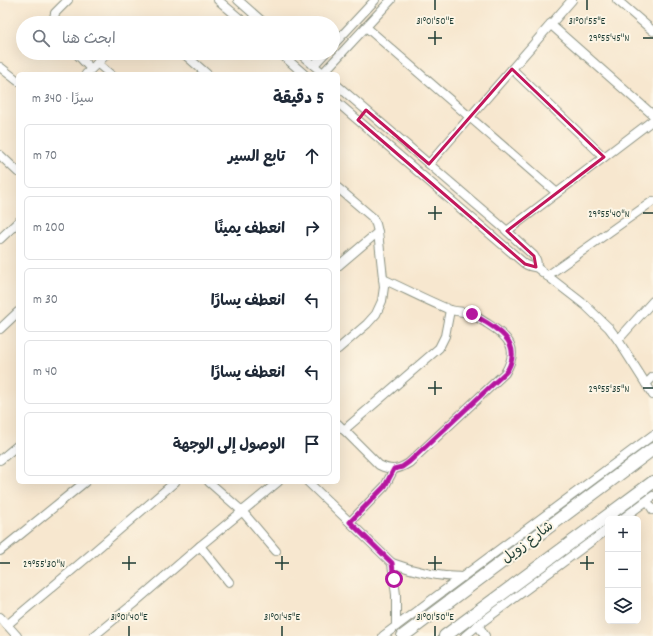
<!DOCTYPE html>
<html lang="ar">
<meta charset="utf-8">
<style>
:root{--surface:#fff;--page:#f6f6f7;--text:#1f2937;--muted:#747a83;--line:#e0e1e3}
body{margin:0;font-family:Dekko,"Playpen Sans Arabic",sans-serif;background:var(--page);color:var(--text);direction:rtl}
.controls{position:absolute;right:12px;bottom:12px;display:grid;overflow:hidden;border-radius:6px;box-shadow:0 4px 16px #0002}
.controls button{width:36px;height:36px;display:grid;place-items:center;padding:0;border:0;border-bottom:1px solid var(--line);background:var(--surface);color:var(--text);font:20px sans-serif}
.stop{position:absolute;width:12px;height:12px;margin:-9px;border:3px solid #b5179e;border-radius:50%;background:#fff}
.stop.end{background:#b5179e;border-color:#fff;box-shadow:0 1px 4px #0008}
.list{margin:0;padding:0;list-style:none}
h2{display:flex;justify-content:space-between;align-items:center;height:52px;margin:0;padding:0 16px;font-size:17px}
h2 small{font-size:13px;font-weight:400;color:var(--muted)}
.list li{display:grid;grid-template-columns:26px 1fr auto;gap:12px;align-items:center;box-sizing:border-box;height:64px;margin:0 8px 8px;padding:0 8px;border:1px solid var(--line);border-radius:6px}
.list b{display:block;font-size:15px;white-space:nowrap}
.list em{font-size:13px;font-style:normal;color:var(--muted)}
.icon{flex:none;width:22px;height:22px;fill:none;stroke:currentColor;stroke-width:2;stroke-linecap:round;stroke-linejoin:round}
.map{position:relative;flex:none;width:653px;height:636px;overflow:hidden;direction:ltr}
.search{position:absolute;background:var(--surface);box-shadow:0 4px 16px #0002;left:16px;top:16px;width:324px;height:44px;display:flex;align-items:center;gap:10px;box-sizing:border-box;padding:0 14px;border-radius:22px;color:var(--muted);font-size:15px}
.panel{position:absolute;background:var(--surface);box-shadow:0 4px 16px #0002;left:16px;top:72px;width:324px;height:412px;border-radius:6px;direction:rtl}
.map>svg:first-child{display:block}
</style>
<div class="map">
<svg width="653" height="636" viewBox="0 0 653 636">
<rect width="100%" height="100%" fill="#fcf5e5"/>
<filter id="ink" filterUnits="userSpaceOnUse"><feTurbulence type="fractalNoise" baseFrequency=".025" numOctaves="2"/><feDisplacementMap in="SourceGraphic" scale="8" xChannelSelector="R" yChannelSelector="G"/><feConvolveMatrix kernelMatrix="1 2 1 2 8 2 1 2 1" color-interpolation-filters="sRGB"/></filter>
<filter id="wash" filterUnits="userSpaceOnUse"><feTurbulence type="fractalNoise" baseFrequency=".012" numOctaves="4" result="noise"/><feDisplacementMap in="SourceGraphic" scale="16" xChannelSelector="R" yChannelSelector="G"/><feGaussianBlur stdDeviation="0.9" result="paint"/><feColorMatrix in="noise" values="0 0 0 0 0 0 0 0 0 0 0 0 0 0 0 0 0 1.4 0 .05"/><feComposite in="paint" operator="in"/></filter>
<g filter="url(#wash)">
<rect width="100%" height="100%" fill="#f7e7cf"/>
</g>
<g filter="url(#ink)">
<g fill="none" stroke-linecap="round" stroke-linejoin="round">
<defs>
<g id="minor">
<path d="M218,0L245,23"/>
<path d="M238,0L264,23"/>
<path d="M617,0L653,31"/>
<path d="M53,23L55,13L68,0"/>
<path d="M550,24L653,115"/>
<path d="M366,27L557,193"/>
<path d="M333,45L375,0"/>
<path d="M76,53L91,69"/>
<path d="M183,53L207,74"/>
<path d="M280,53L304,74"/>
<path d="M299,53L324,74"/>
<path d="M97,63L110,74"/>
<path d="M314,65L325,53"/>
<path d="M0,67L18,81"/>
<path d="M512,69L604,157"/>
<path d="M323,73L391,0"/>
<path d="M86,74L108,53"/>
<path d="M338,86L507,231L534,256C536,259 538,263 536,267"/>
<path d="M338,103L525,264C529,266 532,268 536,267L585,305L609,328L618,340L653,395"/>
<path d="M0,155L18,172"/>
<path d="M429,164L572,0"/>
<path d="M338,188L372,217L376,224L378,232L384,287L382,301L376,314L367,324L338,349"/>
<path d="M507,231L653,120"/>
<path d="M0,239L18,222"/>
<path d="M338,266L378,232"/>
<path d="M547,276L653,201"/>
<path d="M0,329L18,312"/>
<path d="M618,340L653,301"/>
<path d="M646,384L653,377"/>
<path d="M338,424L379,465C391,471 398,470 409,463L505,373C520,349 509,337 488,324C483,321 477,317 472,314C464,311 455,312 448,309C426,300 405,289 383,279"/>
<path d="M344,430L439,348L445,336L450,310"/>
<path d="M0,460L18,445"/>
<path d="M209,482L242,511L276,551"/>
<path d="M308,482L392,563C416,572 438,577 463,577"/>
<path d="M647,501L653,510"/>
<path d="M622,519L653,496"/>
<path d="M350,522L385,486L394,469"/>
<path d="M200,546L229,582"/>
<path d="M0,551L85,482"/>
<path d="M392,563L396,595V626"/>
<path d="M0,617L17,636"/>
<path d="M7,625L90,555L175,482"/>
<path d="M478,625L485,636"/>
<path d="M94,636L133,604L200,546L278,482"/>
<path d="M383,636L653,435"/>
<path d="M465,636L478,625L608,529"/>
</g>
<g id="secondary">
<path d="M403,636L653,449"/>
<path d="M445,636L653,482"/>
</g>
</defs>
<use href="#minor" stroke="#8b9282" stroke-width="10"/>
<use href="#secondary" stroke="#8b9282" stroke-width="14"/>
<use href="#minor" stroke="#fff" stroke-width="8"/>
<use href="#secondary" stroke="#fff" stroke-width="12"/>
</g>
</g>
<g fill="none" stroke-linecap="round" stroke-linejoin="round" filter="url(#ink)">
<path stroke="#b5179e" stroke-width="5" d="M394,579L392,563L350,522L385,486L394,469L402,467L409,462L505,373C507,371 509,368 510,365C521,338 490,325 472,314"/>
</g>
<path fill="none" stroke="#c2185b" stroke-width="3" stroke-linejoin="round" d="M512,69L604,157L507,231L534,256L536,267L525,264L358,120L366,110L429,164Z"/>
<path fill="none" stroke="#1f3d34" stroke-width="1.5" d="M435,0V10M587,0V10M435,31V45M428,38H442M643,38H653M435,206V220M428,213H442M643,213H653M435,381V395M428,388H442M643,388H653M129,556V570M282,556V570M435,556V570M587,556V570M0,563H10M122,563H136M275,563H289M428,563H442M580,563H594M129,626V636M282,626V636M435,626V636"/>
<g text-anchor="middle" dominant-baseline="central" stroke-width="4" stroke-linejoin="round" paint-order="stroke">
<g font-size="14" fill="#1f3d34" stroke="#fcf5e5">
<text transform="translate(528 543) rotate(-37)">شارع زويل</text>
</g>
</g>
<g font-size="10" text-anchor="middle" fill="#1f3d34" stroke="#fcf5e5" stroke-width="4" stroke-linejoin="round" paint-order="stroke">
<text x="435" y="24">31°01'50"E</text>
<text x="587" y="24">31°01'55"E</text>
<text x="609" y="41">29°55'45"N</text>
<text x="609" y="217">29°55'40"N</text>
<text x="609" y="392">29°55'35"N</text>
<text x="44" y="567">29°55'30"N</text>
<text x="129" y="620">31°01'40"E</text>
<text x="282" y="620">31°01'45"E</text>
<text x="435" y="620">31°01'50"E</text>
</g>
</svg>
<div class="controls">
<button>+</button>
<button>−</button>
<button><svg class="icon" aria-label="layers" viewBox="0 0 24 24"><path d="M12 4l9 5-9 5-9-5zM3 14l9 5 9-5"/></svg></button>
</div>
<div class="stop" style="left:394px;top:579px"></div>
<div class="stop end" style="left:472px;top:314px"></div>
<div class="search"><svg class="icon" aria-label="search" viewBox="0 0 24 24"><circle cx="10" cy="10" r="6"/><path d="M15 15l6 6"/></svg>ابحث هنا</div>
<section class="panel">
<h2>5 دقيقة<small>سيرًا · 340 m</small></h2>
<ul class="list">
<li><svg class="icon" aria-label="ahead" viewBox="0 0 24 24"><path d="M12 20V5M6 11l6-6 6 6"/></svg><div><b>تابع السير</b></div><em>70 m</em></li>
<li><svg class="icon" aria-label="right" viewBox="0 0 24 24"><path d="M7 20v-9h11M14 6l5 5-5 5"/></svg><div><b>انعطف يمينًا</b></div><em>200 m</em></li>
<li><svg class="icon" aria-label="left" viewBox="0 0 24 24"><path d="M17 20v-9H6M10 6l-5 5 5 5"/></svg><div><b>انعطف يسارًا</b></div><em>30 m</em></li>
<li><svg class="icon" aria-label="left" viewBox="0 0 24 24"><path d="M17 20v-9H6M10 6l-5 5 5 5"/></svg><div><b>انعطف يسارًا</b></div><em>40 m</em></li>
<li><svg class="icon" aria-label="arrive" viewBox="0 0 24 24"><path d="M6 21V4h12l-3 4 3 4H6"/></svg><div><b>الوصول إلى الوجهة</b></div></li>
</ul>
</section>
</div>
